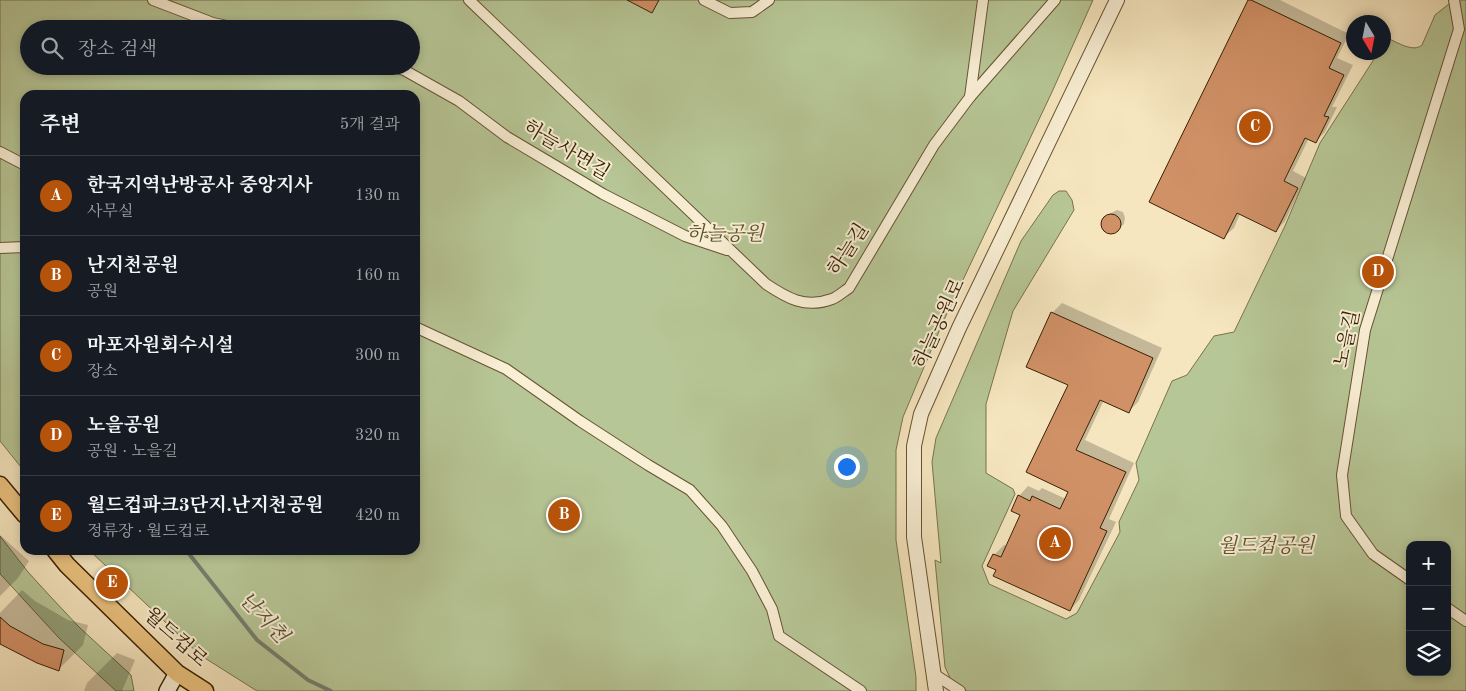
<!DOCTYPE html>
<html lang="ko">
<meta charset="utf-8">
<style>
:root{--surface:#171b24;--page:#242831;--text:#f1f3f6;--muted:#9ea1a6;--line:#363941;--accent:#b45309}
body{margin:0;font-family:"Old Standard TT","Noto Serif KR",serif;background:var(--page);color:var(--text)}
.controls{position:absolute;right:15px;bottom:15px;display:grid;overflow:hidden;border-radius:10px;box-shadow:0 2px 8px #0003}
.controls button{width:45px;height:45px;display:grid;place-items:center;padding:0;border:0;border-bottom:1px solid var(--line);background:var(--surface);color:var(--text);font:25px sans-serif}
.compass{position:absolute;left:1346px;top:15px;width:45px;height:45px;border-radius:50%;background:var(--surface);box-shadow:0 2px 8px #0003;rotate:170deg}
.you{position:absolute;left:846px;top:466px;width:18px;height:18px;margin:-12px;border:4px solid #fff;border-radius:50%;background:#1a73e8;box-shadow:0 0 0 8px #1a73e833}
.badge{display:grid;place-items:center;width:32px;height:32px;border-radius:50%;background:var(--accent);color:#fff;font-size:16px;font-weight:700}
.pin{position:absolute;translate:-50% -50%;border:2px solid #fff;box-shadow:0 1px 5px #0006}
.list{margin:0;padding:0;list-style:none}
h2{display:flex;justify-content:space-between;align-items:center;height:65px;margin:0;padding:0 20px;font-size:21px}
h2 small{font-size:16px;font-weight:400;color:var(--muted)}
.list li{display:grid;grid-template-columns:32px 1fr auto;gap:15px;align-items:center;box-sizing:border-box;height:80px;padding:0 20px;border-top:1px solid var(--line)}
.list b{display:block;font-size:19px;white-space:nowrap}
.list p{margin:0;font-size:16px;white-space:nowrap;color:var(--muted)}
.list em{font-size:16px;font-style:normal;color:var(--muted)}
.icon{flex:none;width:28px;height:28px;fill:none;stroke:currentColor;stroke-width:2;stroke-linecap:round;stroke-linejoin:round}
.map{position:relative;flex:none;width:1466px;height:691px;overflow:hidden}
.search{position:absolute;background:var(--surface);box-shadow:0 2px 8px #0003;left:20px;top:20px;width:400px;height:55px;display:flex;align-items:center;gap:12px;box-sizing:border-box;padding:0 18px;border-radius:28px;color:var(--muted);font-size:19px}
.panel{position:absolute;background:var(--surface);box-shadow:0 2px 8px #0003;left:20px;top:90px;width:400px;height:465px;border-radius:15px}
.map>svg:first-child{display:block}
</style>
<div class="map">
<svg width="1466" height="691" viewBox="0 0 1466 691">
<rect width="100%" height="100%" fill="#f6e6bf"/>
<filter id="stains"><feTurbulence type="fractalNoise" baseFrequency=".004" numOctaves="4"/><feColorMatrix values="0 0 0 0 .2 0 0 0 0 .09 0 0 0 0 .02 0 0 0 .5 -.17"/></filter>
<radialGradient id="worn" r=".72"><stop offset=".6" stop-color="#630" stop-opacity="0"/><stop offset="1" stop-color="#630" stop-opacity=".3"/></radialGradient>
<g fill="#b7c696" stroke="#78734c" fill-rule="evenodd">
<path d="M0,0H1093L1052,92L943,322L903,417L896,450V540L916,677V691H257L200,655L89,550H415V95H25V472L0,441ZM29,29H411V66H29Z"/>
<path d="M1454,0H1466V691H956L945,667L935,560L941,563L932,462L936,438L1021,241L1053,195L1059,191H1066L1072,200L1074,210L1013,311L986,404V473L1013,489L1015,494L982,566L989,584L1066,619L1077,613L1120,532L1119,522L1139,480L1136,463L1172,381L1187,375L1214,336L1234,332L1285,226L1320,143L1378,53L1384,52V44L1387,38C1397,42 1413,53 1422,45L1435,15ZM1410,545H1447V672H1410Z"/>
<path d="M0,536L28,572L49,595L79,627L131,675L134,691H116L59,638L3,577L0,574Z"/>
</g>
<g fill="#0003">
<path d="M1250,0H1280L1349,34L1337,58L1353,65L1332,107H1337L1325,132L1315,142L1309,138L1293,171L1306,178L1285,221L1276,231L1240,214L1234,228L1224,237Z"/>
<path d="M1117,210L1123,212L1125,218L1124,224L1114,233L1105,232L1102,227L1104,218L1109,214Z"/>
<path d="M1062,303L1162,348L1138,402L1129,411L1104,400L1085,440L1134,463L1109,519L1116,522L1079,600L1070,610L998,570L994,555L1004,545L1007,546L1022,514L1019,496L1028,486L1039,491L1042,488L1066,499L1070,492V385L1052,313Z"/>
<path d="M0,535L29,561L18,578L0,596Z"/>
<path d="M22,590L35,601L68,620L88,625L83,645L58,670L0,643V613Z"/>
<path d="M117,653L135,660L122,691H84L87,683Z"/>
</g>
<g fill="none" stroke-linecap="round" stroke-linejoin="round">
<path stroke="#757f6d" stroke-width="4" d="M186,550L257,640L308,680L331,691"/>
</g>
<g fill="#d19167" stroke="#392003">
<path d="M627,0H659L652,13Z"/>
<path d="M1248,0H1251L1341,43L1329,68L1344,75L1324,116L1329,117L1316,143L1305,138L1284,181L1298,188L1276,232L1237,213L1224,239L1149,202Z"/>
<circle cx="1111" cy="224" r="10"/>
<path d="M1051,312L1153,358L1129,413L1100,400L1076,450L1126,472L1100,528L1107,531L1070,611L993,576L996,570L987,566L993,554L1001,557L1020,515L1011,511L1018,495L1030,501L1032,496L1060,509L1068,492L1026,472L1068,385L1026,367Z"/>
<path d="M0,617L10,626L43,644L64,650L59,671L37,663L0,644Z"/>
</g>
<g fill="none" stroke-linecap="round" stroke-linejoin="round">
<defs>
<g id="minor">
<path d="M153,0L213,23L241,29"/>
<path d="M469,0L766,284C787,298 805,309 832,299C838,297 844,291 849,288L934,145L970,97L1055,0"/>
<path d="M704,0L730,13L752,12L769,0"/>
<path d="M392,66L404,70L459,101L507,137L603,194L685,236L727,250"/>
<path d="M970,97L983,0"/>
<path d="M0,152L25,165"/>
<path d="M0,248L25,247"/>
<path d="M415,327L506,369L580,421L648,465L690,490L722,526L752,571L772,609L779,636L861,691"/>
<path d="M1410,580L1373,554L1346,516L1342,475L1365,330L1459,29L1454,0"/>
<path d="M1447,608L1466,621"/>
<path d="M934,674L960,691"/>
</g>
<path id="tertiary" d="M936,691L914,537V446L921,414L959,328L1117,0"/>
<path id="secondary" d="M167,691L177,673"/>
<g id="primary">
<path d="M0,485L25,515"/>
<path d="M55,550L67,565L177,673L205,691"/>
</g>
</defs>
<use href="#minor" stroke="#685232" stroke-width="12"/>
<use href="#tertiary" stroke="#685232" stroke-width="16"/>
<use href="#secondary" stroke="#392003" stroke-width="18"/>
<use href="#primary" stroke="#392003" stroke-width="19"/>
<use href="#minor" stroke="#f9efd5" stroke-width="10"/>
<use href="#tertiary" stroke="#f9efd5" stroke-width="14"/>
<use href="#secondary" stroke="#f9efd5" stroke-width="15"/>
<use href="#primary" stroke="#ebc380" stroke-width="16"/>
</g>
<g text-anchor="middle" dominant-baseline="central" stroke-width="4" stroke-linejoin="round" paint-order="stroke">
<g font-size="20" fill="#392003" stroke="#f9efd5">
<text transform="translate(566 151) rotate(31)">하늘사면길</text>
<text transform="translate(849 250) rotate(-57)">하늘길</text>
<text transform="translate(940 324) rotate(-65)">하늘공원로</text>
<text transform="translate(1348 339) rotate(-78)">노을길</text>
<text transform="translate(175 638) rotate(42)">월드컵로</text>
</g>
<g font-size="20" font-style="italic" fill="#5f522f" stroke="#f9efd5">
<text x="725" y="235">하늘공원</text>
<text x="1266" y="547">월드컵공원</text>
</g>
<g font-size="21" font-style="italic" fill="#575038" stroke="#f9efd5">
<text transform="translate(263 618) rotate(47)">난지천</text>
</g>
</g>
<rect width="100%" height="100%" filter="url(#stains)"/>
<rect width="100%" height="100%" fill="url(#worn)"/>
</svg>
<div class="controls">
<button>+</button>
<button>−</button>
<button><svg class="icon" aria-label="layers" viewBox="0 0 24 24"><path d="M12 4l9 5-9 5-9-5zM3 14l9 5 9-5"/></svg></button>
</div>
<svg class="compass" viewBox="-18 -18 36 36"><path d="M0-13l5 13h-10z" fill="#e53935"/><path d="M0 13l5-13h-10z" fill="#9ea1a6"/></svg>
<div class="you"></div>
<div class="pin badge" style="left:1055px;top:543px">A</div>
<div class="pin badge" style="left:564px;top:515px">B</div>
<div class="pin badge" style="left:1255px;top:127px">C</div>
<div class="pin badge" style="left:1378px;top:272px">D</div>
<div class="pin badge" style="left:112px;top:583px">E</div>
<div class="search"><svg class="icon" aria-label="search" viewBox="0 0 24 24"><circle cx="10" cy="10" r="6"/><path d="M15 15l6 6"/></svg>장소 검색</div>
<section class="panel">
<h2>주변<small>5개 결과</small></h2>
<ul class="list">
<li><span class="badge">A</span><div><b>한국지역난방공사 중앙지사</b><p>사무실</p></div><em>130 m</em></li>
<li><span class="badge">B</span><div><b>난지천공원</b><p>공원</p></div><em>160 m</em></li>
<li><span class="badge">C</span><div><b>마포자원회수시설</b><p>장소</p></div><em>300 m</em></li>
<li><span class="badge">D</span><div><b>노을공원</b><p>공원 · 노을길</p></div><em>320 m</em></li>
<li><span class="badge">E</span><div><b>월드컵파크3단지.난지천공원</b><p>정류장 · 월드컵로</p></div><em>420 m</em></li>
</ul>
</section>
</div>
